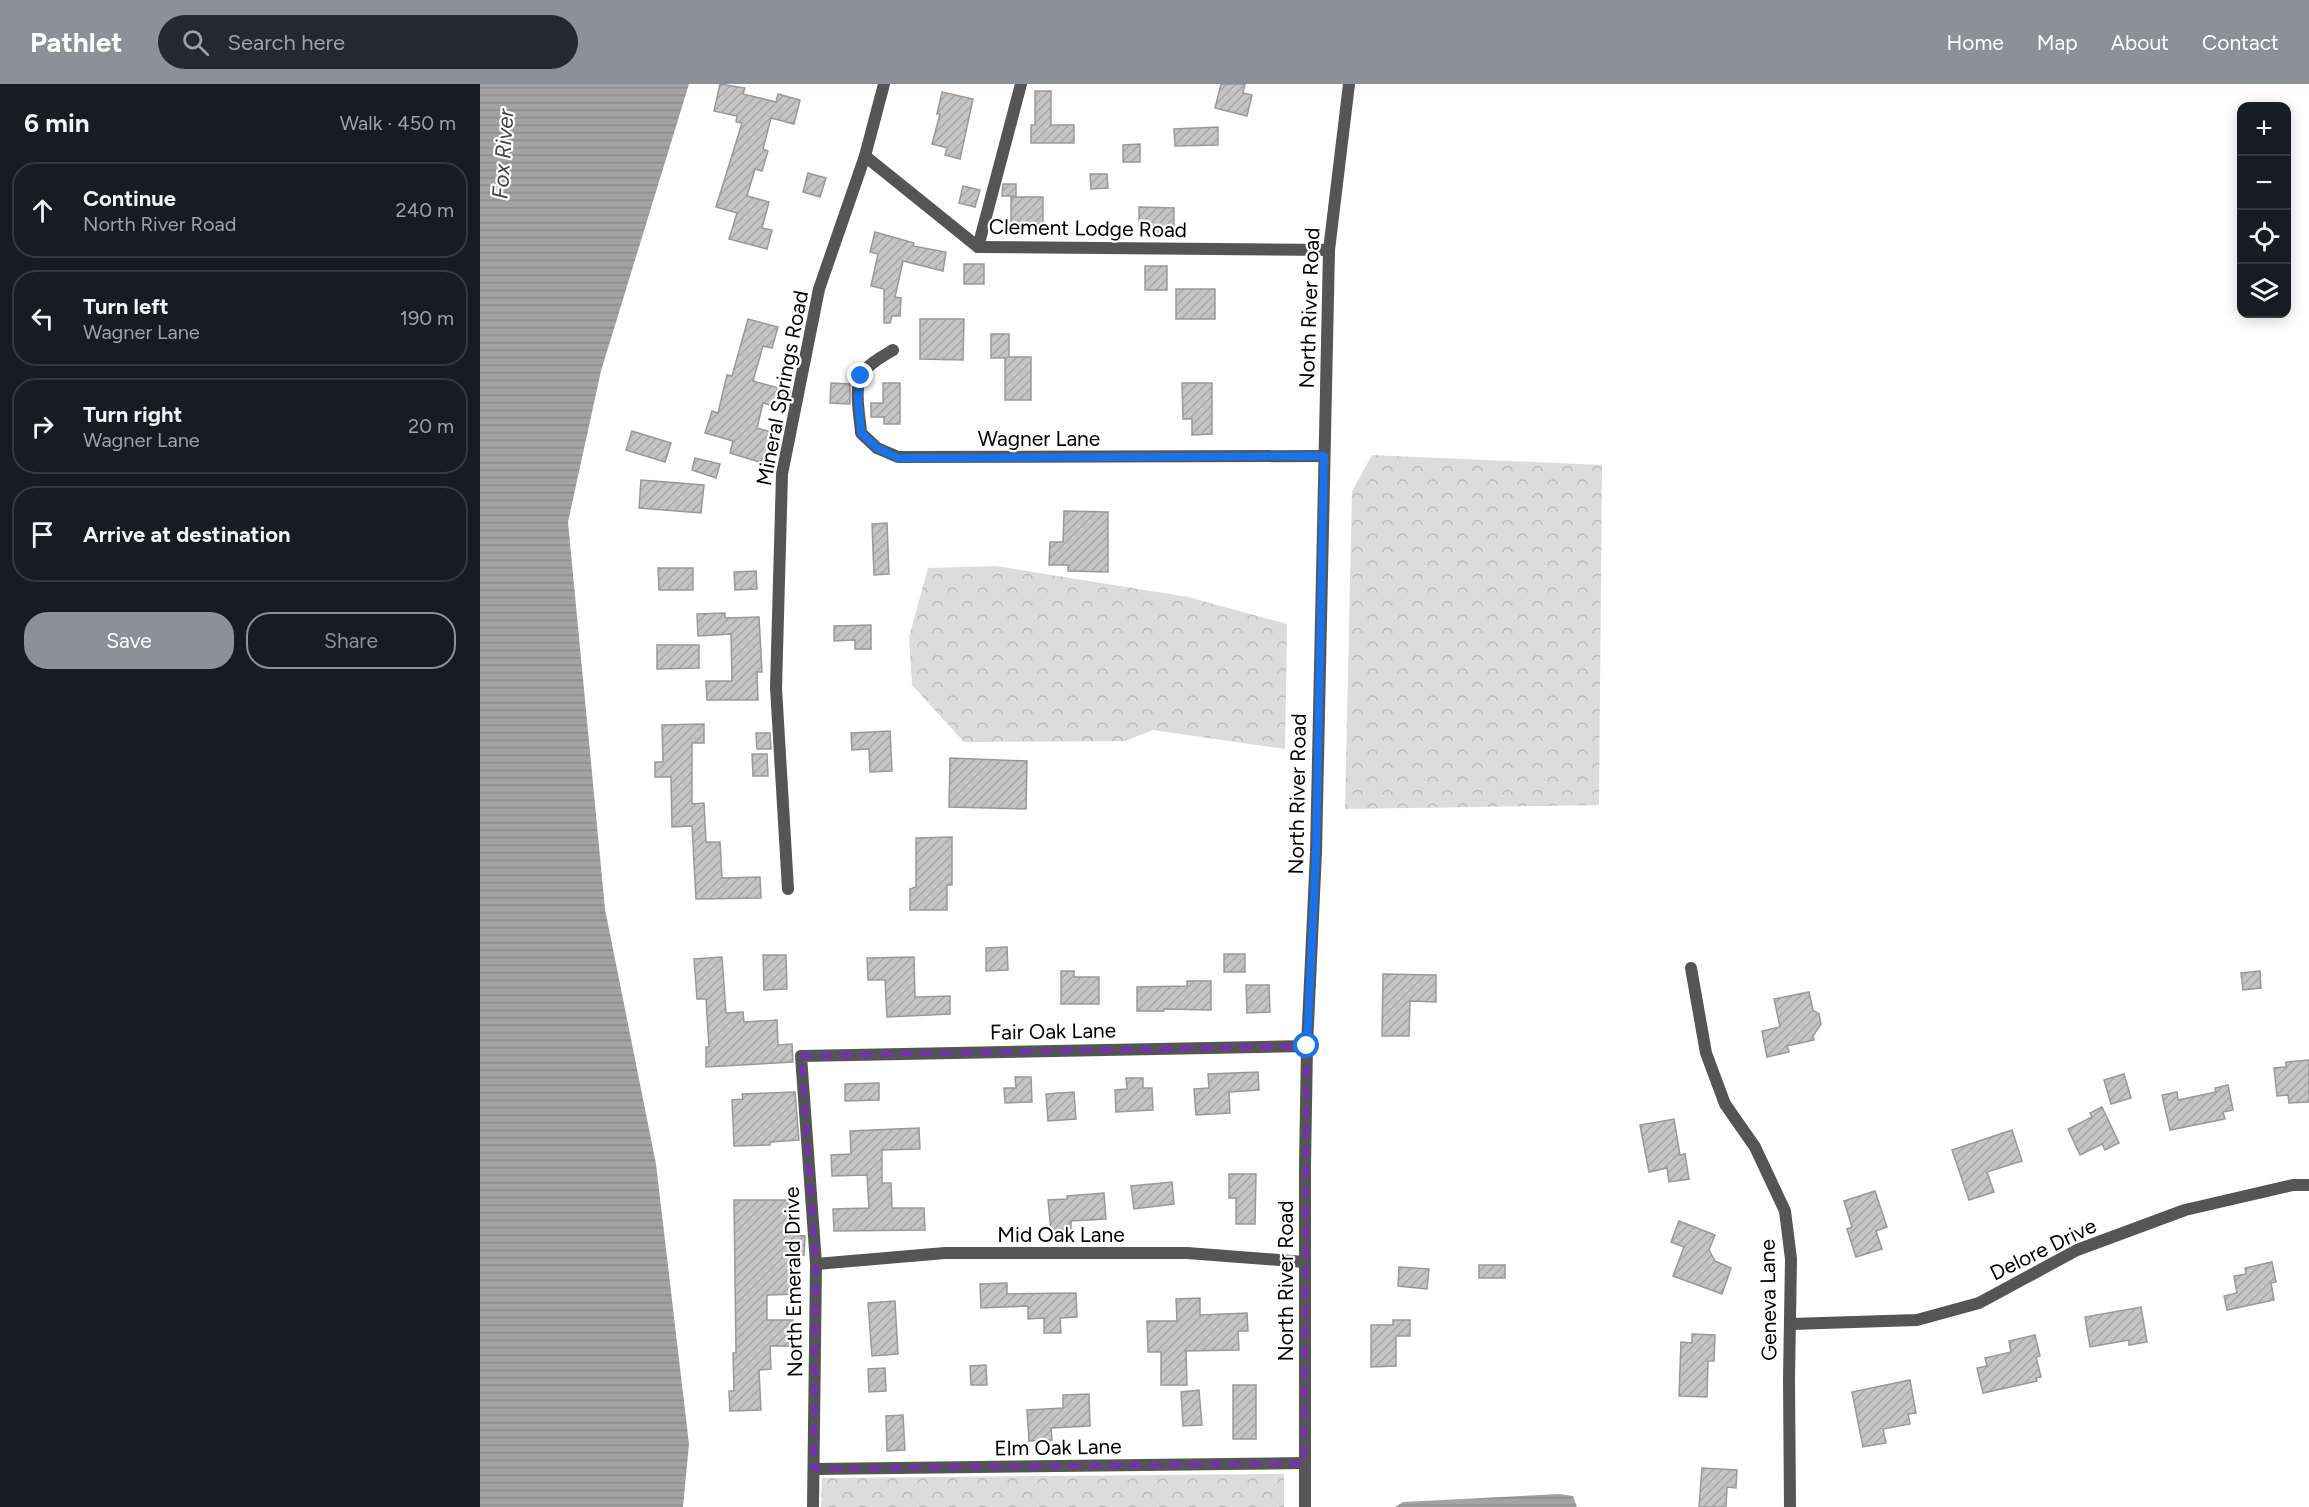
<!DOCTYPE html>
<meta charset="utf-8">
<style>
:root{--surface:#171b24;--page:#242831;--text:#f1f3f6;--muted:#9ea1a6;--line:#363941;--accent:#8c9099}
body{margin:0;font-family:Figtree,sans-serif;background:var(--page);color:var(--text)}
.controls{position:absolute;right:18px;top:18px;display:grid;overflow:hidden;border-radius:12px;box-shadow:0 3px 15px #0003}
.controls button{width:54px;height:54px;display:grid;place-items:center;padding:0;border:0;border-bottom:2px solid var(--line);background:var(--surface);color:var(--text);font:30px sans-serif}
.stop{position:absolute;width:18px;height:18px;margin:-14px;border:4px solid #1a73e8;border-radius:50%;background:#fff}
.stop.end{background:#1a73e8;border-color:#fff;box-shadow:0 2px 6px #0008}
.list{margin:0;padding:0;list-style:none}
h2{display:flex;justify-content:space-between;align-items:center;height:78px;margin:0;padding:0 24px;font-size:26px}
h2 small{font-size:20px;font-weight:400;color:var(--muted)}
.list li{display:grid;grid-template-columns:39px 1fr auto;gap:18px;align-items:center;box-sizing:border-box;height:96px;margin:0 12px 12px;padding:0 12px;border:2px solid var(--line);border-radius:24px}
.list b{display:block;font-size:22px;white-space:nowrap}
.list p{margin:0;font-size:20px;white-space:nowrap;color:var(--muted)}
.list em{font-size:20px;font-style:normal;color:var(--muted)}
.actions{display:flex;gap:12px;padding:18px 24px}
.actions a{flex:1;padding:14px 0;border:2px solid var(--accent);border-radius:24px;text-align:center;font-size:21px;color:var(--accent)}
.actions .main{background:var(--accent);color:#fff}
.icon{flex:none;width:33px;height:33px;fill:none;stroke:currentColor;stroke-width:2;stroke-linecap:round;stroke-linejoin:round}
.map{position:relative;flex:none;width:1829px;height:1423px;overflow:hidden}
header{display:flex;align-items:center;gap:36px;box-sizing:border-box;height:84px;padding:0 30px;background:var(--accent);color:#fff}
header strong{font-size:28px}
nav{display:flex;gap:33px;margin-inline-start:auto;font-size:21px}
.search{width:420px;height:54px;background:var(--page);display:flex;align-items:center;gap:15px;box-sizing:border-box;padding:0 21px;border-radius:33px;color:var(--muted);font-size:22px}
main{display:flex}
aside{flex:1;background:var(--surface)}
.map>svg:first-child{display:block}
</style>
<header>
<strong>Pathlet</strong>
<div class="search"><svg class="icon" aria-label="search" viewBox="0 0 24 24"><circle cx="10" cy="10" r="6"/><path d="M15 15l6 6"/></svg>Search here</div>
<nav><a>Home</a><a>Map</a><a>About</a><a>Contact</a></nav>
</header>
<main>
<aside>
<h2>6 min<small>Walk · 450 m</small></h2>
<ul class="list">
<li><svg class="icon" aria-label="ahead" viewBox="0 0 24 24"><path d="M12 20V5M6 11l6-6 6 6"/></svg><div><b>Continue</b><p>North River Road</p></div><em>240 m</em></li>
<li><svg class="icon" aria-label="left" viewBox="0 0 24 24"><path d="M17 20v-9H6M10 6l-5 5 5 5"/></svg><div><b>Turn left</b><p>Wagner Lane</p></div><em>190 m</em></li>
<li><svg class="icon" aria-label="right" viewBox="0 0 24 24"><path d="M7 20v-9h11M14 6l5 5-5 5"/></svg><div><b>Turn right</b><p>Wagner Lane</p></div><em>20 m</em></li>
<li><svg class="icon" aria-label="arrive" viewBox="0 0 24 24"><path d="M6 21V4h12l-3 4 3 4H6"/></svg><div><b>Arrive at destination</b></div></li>
</ul>
<div class="actions"><a class="main">Save</a><a>Share</a></div>
</aside>
<div class="map">
<svg width="1829" height="1423" viewBox="0 0 1829 1423">
<defs>
<pattern id="forest-crowns" width="20" height="18" patternUnits="userSpaceOnUse" patternTransform="scale(1.5)"><rect width="20" height="18" fill="#dcdcdc"/><path d="M2 6a3 3 0 1 1 6 0M12 15a3 3 0 1 1 6 0" fill="none" stroke="#bbb"/></pattern>
<pattern id="water-rules" width="6" height="5" patternUnits="userSpaceOnUse" patternTransform="scale(1.5)"><rect width="6" height="5" fill="#a3a3a3"/><path d="M0 2.5h6" fill="none" stroke="#8b8b8b"/></pattern>
<pattern id="building-hatch" width="6" height="6" patternUnits="userSpaceOnUse" patternTransform="scale(1.5)"><rect width="6" height="6" fill="#c4c4c4"/><path d="M-1 1l2-2M0 6l6-6M5 7l2-2" fill="none" stroke="#a7a7a7"/></pattern>
</defs>
<rect width="100%" height="100%" fill="#fff"/>
<g fill="url(#forest-crowns)">
<path d="M892,371L1122,381L1119,721L865,725L872,407Z"/>
<path d="M516,482L708,513L807,540L805,665L673,646L645,657L484,658L432,601L429,553L448,484Z"/>
<path d="M804,1390V1423H341L342,1394Z"/>
</g>
<g fill="url(#water-rules)">
<path d="M0,0H209L121,287L88,438L125,825L176,1080L209,1360L203,1423H0Z"/>
<path d="M1079,1410L1093,1412L1097,1423H915L923,1418Z"/>
</g>
<g fill="url(#building-hatch)" stroke="#999" stroke-width="1.5">
<path d="M240,0L265,4L263,10L296,18L298,10L320,16L314,40L291,34L283,65L288,67L282,87L275,85L267,112L289,118L282,144L292,146L287,165L249,155L257,129L236,123L262,39L256,38L257,32L234,27Z"/>
<path d="M741,0H765L763,9L772,11L767,32L735,24Z"/>
<path d="M555,7H571V41H594V59H551V41H555Z"/>
<path d="M462,8L493,15L480,75L465,71L467,64L452,60L460,30H457Z"/>
<path d="M738,43V61L695,62L694,45Z"/>
<path d="M660,60V78H643V61Z"/>
<path d="M328,89L346,94L340,113L323,108Z"/>
<path d="M610,90H627L628,104L611,105Z"/>
<path d="M523,100H536V112H522Z"/>
<path d="M483,102L500,106L495,123L479,119Z"/>
<rect x="531" y="113" width="32" height="27"/>
<path d="M659,123L694,124V150H666V142H659Z"/>
<path d="M395,148L434,159L433,162L466,168L463,187L423,177L415,213L421,214L420,232H412L410,239H404V205L391,202L398,170L390,168Z"/>
<rect x="484" y="180" width="20" height="20"/>
<rect x="665" y="182" width="22" height="24"/>
<rect x="696" y="205" width="39" height="30"/>
<path d="M268,235L298,243L292,264L283,262L273,297L310,307L306,325L283,319L277,344L295,349L286,380L250,369L253,357L225,349L232,327L238,329L247,291L252,292Z"/>
<path d="M440,235H484L483,276L440,275Z"/>
<path d="M511,250H529V273H551V316H525V274H511Z"/>
<path d="M351,299L370,300V320L350,319Z"/>
<path d="M403,299H420V340H404V333H391V319H403Z"/>
<path d="M702,299H732V350L712,351V335H703Z"/>
<path d="M152,347L191,359L185,378L146,366Z"/>
<path d="M215,374L240,380L236,394L212,386Z"/>
<path d="M161,396L224,401L221,429L159,424Z"/>
<path d="M584,427L628,428V488L588,487V481H569L570,458H583Z"/>
<path d="M407,439L409,490L394,491L392,440Z"/>
<path d="M178,484H213V506H179Z"/>
<path d="M276,487L277,505L255,506L254,488Z"/>
<path d="M245,529V534L279,533L282,588H277L278,616H227L226,597H252L251,550L218,552L217,530Z"/>
<path d="M391,541V565H375V556L354,557V542Z"/>
<path d="M177,561H219V584L177,585Z"/>
<path d="M224,640V659H212V720L224,719L226,758H240L242,794L280,793L281,814L216,815L212,742L192,743L191,693H175V678H183L182,641Z"/>
<path d="M410,647L412,687L390,688L389,665L372,666L371,649Z"/>
<path d="M276,649H290L291,665H277Z"/>
<path d="M272,670H287L288,692H273Z"/>
<path d="M470,674L547,677L546,725L469,723Z"/>
<path d="M472,753V801H467V826H430V805L436,803V754Z"/>
<path d="M527,863L528,886L506,887V864Z"/>
<rect x="744" y="870" width="21" height="18"/>
<path d="M283,871H306L307,905L284,906Z"/>
<path d="M242,873L246,929L263,928L264,938L297,936L298,961L312,960L313,978L226,983V963H229L226,915H217L214,875Z"/>
<path d="M434,873L435,913L470,912V930L407,933L405,896H388L387,874Z"/>
<path d="M581,887H594V893H619V920H581Z"/>
<path d="M1780,887L1781,904L1763,906L1761,889Z"/>
<path d="M903,890L956,891V918L930,917L929,952H902Z"/>
<path d="M707,897H731V926L684,925V927H657V903L707,902Z"/>
<path d="M766,901H789L790,928L767,929Z"/>
<path d="M1329,908L1333,926L1339,930L1341,940L1333,952L1334,956L1307,962L1309,968L1287,973L1282,947L1300,943L1294,915Z"/>
<path d="M1829,976V1018L1809,1019L1808,1011L1797,1012L1794,984L1806,983V978Z"/>
<path d="M778,988L779,1006L749,1008L750,1029L716,1031L714,1005L729,1004L728,990Z"/>
<path d="M1644,990L1651,1014L1631,1020L1624,996Z"/>
<path d="M535,993H551L552,1018L525,1019L524,1004H536Z"/>
<path d="M646,994H663V1004H672L673,1026L636,1028L635,1006L647,1005Z"/>
<path d="M399,999V1016L365,1017V1000Z"/>
<path d="M1748,1001L1753,1026L1743,1028L1745,1035L1690,1046L1682,1011L1697,1008L1698,1016L1736,1008L1735,1004Z"/>
<path d="M315,1008L319,1056L290,1058V1061L254,1062L252,1016L263,1015L262,1010Z"/>
<path d="M594,1008L596,1035L568,1037L566,1010Z"/>
<path d="M1622,1023L1639,1059L1625,1066L1622,1060L1600,1071L1588,1045L1612,1033L1610,1029Z"/>
<path d="M1194,1035L1200,1071L1205,1070L1209,1095L1189,1098L1187,1084L1169,1088L1160,1041Z"/>
<path d="M439,1044L440,1065L402,1066V1099H411L412,1124H444L445,1146L354,1147L353,1125L389,1124L387,1091L352,1092L351,1071L371,1070L370,1047Z"/>
<path d="M1532,1046L1542,1077L1507,1088L1514,1108L1489,1116L1472,1066Z"/>
<path d="M749,1090H776L775,1140H756V1114H749Z"/>
<path d="M692,1098L694,1120L654,1125L651,1102Z"/>
<path d="M1395,1107L1407,1143L1396,1147L1402,1165L1376,1173L1367,1145L1372,1143L1364,1117Z"/>
<path d="M624,1109L626,1135L591,1137V1145L571,1147L568,1116L587,1115V1112Z"/>
<path d="M254,1116H308V1151L325,1152L324,1171H317L318,1210L287,1211V1236H313V1262H290L291,1285L279,1286L281,1326L250,1327L249,1307H254L253,1269H256Z"/>
<path d="M1199,1137L1235,1151L1229,1166L1235,1177L1251,1184L1242,1210L1193,1192L1204,1163L1191,1158Z"/>
<path d="M1792,1178L1796,1198L1791,1199L1794,1216L1747,1226L1744,1212L1757,1209L1754,1192L1766,1190L1765,1184Z"/>
<rect x="999" y="1181" width="26" height="13"/>
<path d="M919,1183L949,1185L947,1205L918,1202Z"/>
<path d="M527,1199V1210L596,1209L597,1233L580,1234L581,1249H564V1234L548,1235V1222L501,1224L500,1200Z"/>
<path d="M720,1214V1231L767,1229L768,1247H758L759,1266L706,1267L707,1301H681V1268H668L667,1237H697L696,1215Z"/>
<path d="M415,1217L418,1270L392,1272L388,1219Z"/>
<path d="M1661,1223L1667,1258L1649,1261V1256L1610,1263L1605,1233Z"/>
<path d="M913,1236H930V1252H916V1282L891,1283V1241H913Z"/>
<path d="M1212,1250L1235,1251L1234,1277H1228L1227,1313L1199,1312L1201,1258L1212,1259Z"/>
<path d="M1555,1251L1560,1272L1556,1273L1561,1293L1556,1294L1557,1297L1503,1309L1497,1284L1507,1282L1505,1274L1531,1268L1529,1257Z"/>
<path d="M506,1281L507,1301H491L490,1282Z"/>
<path d="M405,1284L406,1307L389,1308L388,1285Z"/>
<path d="M1430,1296L1436,1329L1428,1330L1430,1340L1403,1345L1406,1359L1383,1363L1372,1308Z"/>
<rect x="753" y="1301" width="23" height="54"/>
<path d="M719,1306L722,1341L703,1342L701,1308Z"/>
<path d="M609,1310L610,1342L571,1344L572,1356L549,1357L547,1326L583,1324V1311Z"/>
<path d="M423,1331L425,1366L407,1367L406,1332Z"/>
<path d="M1222,1384L1257,1386L1256,1404L1247,1403L1246,1423H1219Z"/>
</g>
<g fill="none" stroke-linecap="round" stroke-linejoin="round">
<g stroke="#555" stroke-width="12">
<path d="M385,72L498,163"/>
<path d="M498,163L849,166"/>
<path d="M498,163L541,0"/>
<path d="M413,266C403,272 386,281 381,292C374,308 380,332 381,349L397,364L418,373L844,372"/>
<path d="M308,805L296,604L302,390L339,205L385,72L404,0"/>
<path d="M1211,884L1226,969L1245,1020L1275,1063L1305,1127L1311,1175L1309,1295L1310,1423"/>
<path d="M336,1180L465,1169H707L825,1178"/>
<path d="M1311,1240L1437,1236L1499,1219L1597,1166L1705,1126L1813,1101H1829"/>
<path d="M334,1385L824,1379"/>
<path d="M333,1423L336,1180L321,972L827,962"/>
</g>
<path stroke="#555" stroke-width="12" d="M825,1423V1082L827,962L836,768L849,166L869,0"/>
</g>
<g fill="none" stroke-linecap="round" stroke-linejoin="round">
<path stroke="#1a73e8" stroke-width="8" d="M381,292L378,314L381,349L397,364L418,374L844,372L836,768L827,962"/>
</g>
<path fill="none" stroke="#7b2cbf" stroke-width="4.5" stroke-dasharray="12 8" stroke-linejoin="round" d="M827,962L824,1379L334,1385L336,1180L321,972Z"/>
<g text-anchor="middle" dominant-baseline="central" stroke-width="4.5" stroke-linejoin="round" paint-order="stroke">
<g font-size="21" fill="#000" stroke="#fff">
<text transform="translate(608 144) rotate(1)">Clement Lodge Road</text>
<text transform="translate(829 224) rotate(-88)">North River Road</text>
<text transform="translate(302 304) rotate(-79)">Mineral Springs Road</text>
<text x="559" y="354">Wagner Lane</text>
<text transform="translate(817 710) rotate(-89)">North River Road</text>
<text transform="translate(573 947) rotate(-1)">Fair Oak Lane</text>
<text x="581" y="1150">Mid Oak Lane</text>
<text transform="translate(1563 1165) rotate(-26)">Delore Drive</text>
<text transform="translate(805 1197) rotate(-90)">North River Road</text>
<text transform="translate(313 1198) rotate(-91)">North Emerald Drive</text>
<text transform="translate(1288 1216) rotate(-91)">Geneva Lane</text>
<text transform="translate(578 1363) rotate(-1)">Elm Oak Lane</text>
</g>
<g font-size="22" font-style="italic" fill="#444" stroke="#fff">
<text transform="translate(23 70) rotate(-86)">Fox River</text>
</g>
</g>
</svg>
<div class="controls">
<button>+</button>
<button>−</button>
<button><svg class="icon" aria-label="locate" viewBox="0 0 24 24"><circle cx="12" cy="12" r="6"/><path d="M12 2v4M12 18v4M2 12h4M18 12h4"/></svg></button>
<button><svg class="icon" aria-label="layers" viewBox="0 0 24 24"><path d="M12 4l9 5-9 5-9-5zM3 14l9 5 9-5"/></svg></button>
</div>
<div class="stop" style="left:827px;top:962px"></div>
<div class="stop end" style="left:381px;top:292px"></div>
</div>
</main>
